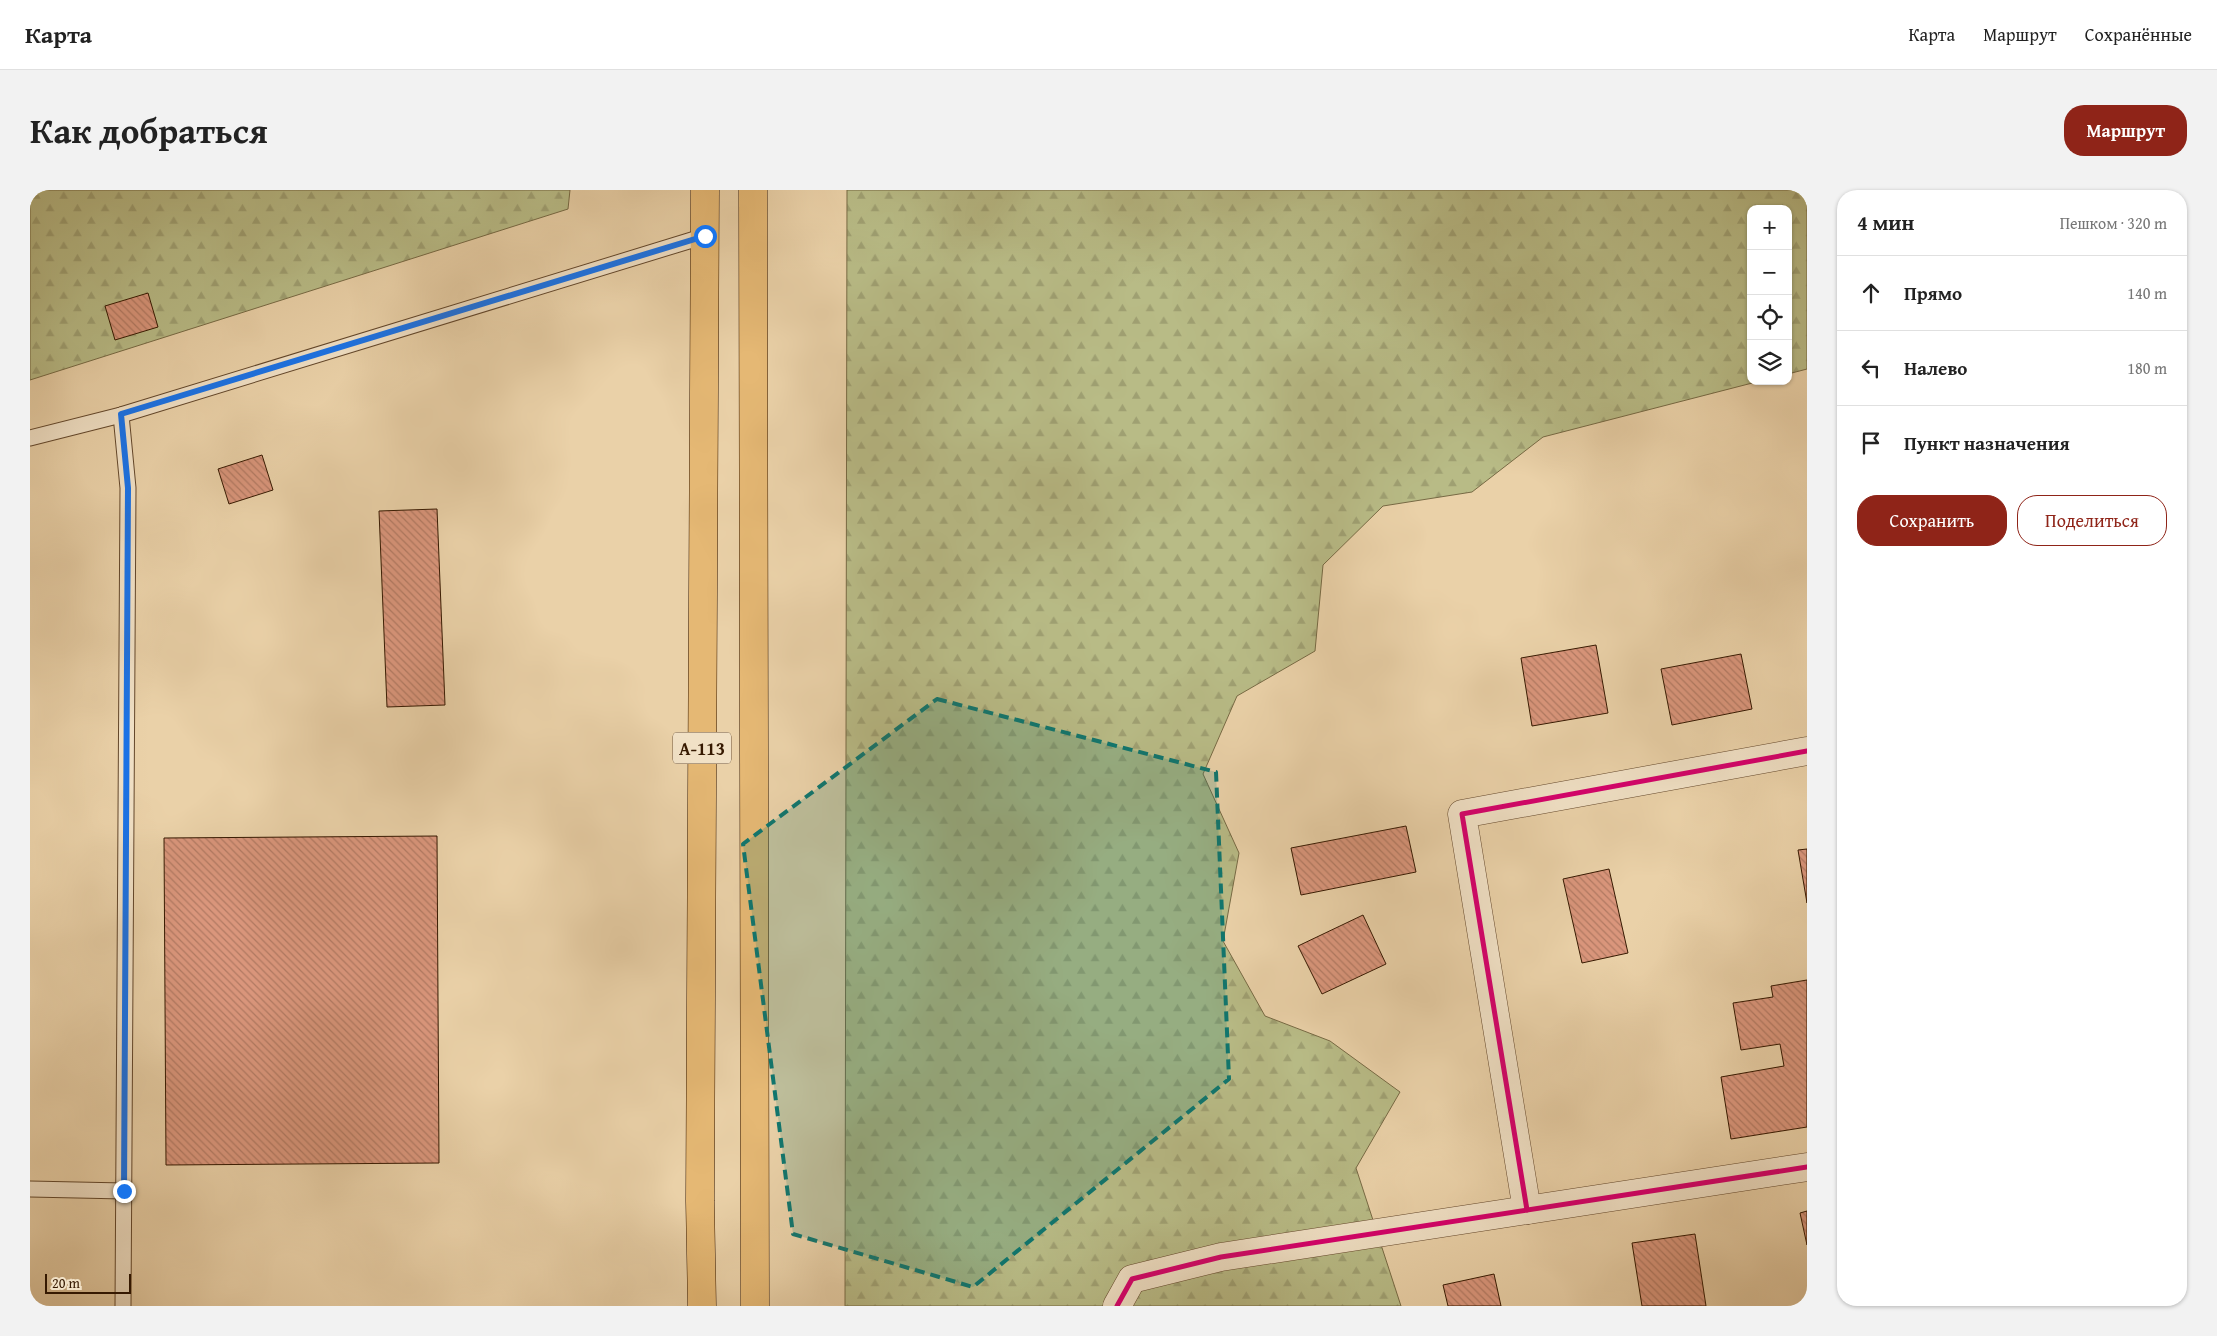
<!DOCTYPE html>
<html lang="ru">
<meta charset="utf-8">
<style>
:root{--surface:#fff;--page:#f2f2f2;--text:#222;--muted:#767676;--line:#e0e0e0;--accent:#8f2418}
body{margin:0;font-family:"Gentium Book Plus",serif;background:var(--page);color:var(--text)}
.controls{position:absolute;right:15px;top:15px;display:grid;overflow:hidden;border-radius:10px;box-shadow:0 1px 4px #0004}
.controls button{width:45px;height:45px;display:grid;place-items:center;padding:0;border:0;border-bottom:1px solid var(--line);background:var(--surface);color:var(--text);font:25px sans-serif}
.scale{position:absolute;left:15px;bottom:12px;width:86px;box-sizing:border-box;padding-left:5px;border:2px solid #361901;border-top:0;font-size:14px;line-height:18px;white-space:nowrap;color:#361901;-webkit-text-stroke:4px #f1e1c6;paint-order:stroke}
.stop{position:absolute;width:15px;height:15px;margin:-11px;border:4px solid #1a73e8;border-radius:50%;background:#fff}
.stop.end{background:#1a73e8;border-color:#fff;box-shadow:0 1px 5px #0008}
.list{margin:0;padding:0;list-style:none}
h2{display:flex;justify-content:space-between;align-items:center;height:65px;margin:0;padding:0 20px;font-size:21px}
h2 small{font-size:16px;font-weight:400;color:var(--muted)}
.list li{display:grid;grid-template-columns:32px 1fr auto;gap:15px;align-items:center;box-sizing:border-box;height:75px;padding:0 20px;border-top:1px solid var(--line)}
.list b{display:block;font-size:19px;white-space:nowrap}
.list em{font-size:16px;font-style:normal;color:var(--muted)}
.actions{display:flex;gap:10px;padding:15px 20px}
.actions a{flex:1;padding:11px 0;border:1px solid var(--accent);border-radius:20px;text-align:center;font-size:18px;color:var(--accent)}
.actions .main{background:var(--accent);color:#fff}
.icon{flex:none;width:28px;height:28px;fill:none;stroke:currentColor;stroke-width:2;stroke-linecap:round;stroke-linejoin:round}
.map{position:relative;flex:none;width:1777px;height:1116px;overflow:hidden;border-radius:20px}
header{display:flex;align-items:center;gap:30px;box-sizing:border-box;height:70px;padding:0 25px;background:var(--surface);border-bottom:1px solid var(--line)}
header strong{font-size:24px}
nav{display:flex;gap:28px;margin-inline-start:auto;font-size:18px}
.intro{display:flex;align-items:center;justify-content:space-between;box-sizing:border-box;height:120px;padding:0 30px}
h1{margin:0;font-size:35px}
.button{padding:12px 22px;border-radius:20px;background:var(--accent);color:#fff;font-size:18px;font-weight:700}
main{display:flex;gap:30px;padding:0 30px}
aside{flex:1;background:var(--surface);border-radius:20px;box-shadow:0 1px 4px #0004}
.map>svg:first-child{display:block}
</style>
<header>
<strong>Карта</strong>
<nav><a>Карта</a><a>Маршрут</a><a>Сохранённые</a></nav>
</header>
<div class="intro"><h1>Как добраться</h1><a class="button">Маршрут</a></div>
<main>
<div class="map">
<svg width="1777" height="1116" viewBox="0 0 1777 1116">
<defs>
<pattern id="forest-firs" width="22" height="20" patternUnits="userSpaceOnUse" patternTransform="scale(1.25)"><rect width="22" height="20" fill="#b8bb86"/><path d="M5 1l3.5 6h-7zM16 11l3.5 6h-7z" fill="#9fa072"/></pattern>
<pattern id="building-back-hatch" width="6" height="6" patternUnits="userSpaceOnUse" patternTransform="scale(1.25)"><rect width="6" height="6" fill="#da967c"/><path d="M-1 5l2 2M0 0l6 6M5-1l2 2" fill="none" stroke="#b27a63"/></pattern>
</defs>
<rect width="100%" height="100%" fill="#ead1a8"/>
<filter id="stains"><feTurbulence type="fractalNoise" baseFrequency=".004" numOctaves="4"/><feColorMatrix values="0 0 0 0 .2 0 0 0 0 .09 0 0 0 0 .02 0 0 0 .5 -.17"/></filter>
<radialGradient id="worn" r=".72"><stop offset=".6" stop-color="#630" stop-opacity="0"/><stop offset="1" stop-color="#630" stop-opacity=".3"/></radialGradient>
<g fill="url(#forest-firs)" stroke="#776a44">
<path d="M0,0H540L538,19L0,190Z"/>
<path d="M817,0H1777V179L1758,184V19H1721V191H1730L1513,247L1442,302L1353,316L1293,375L1285,461L1207,506L1173,584L1209,663L1193,751L1235,826L1300,851L1370,902L1326,978L1371,1116H815Z"/>
</g>
<g fill="url(#building-back-hatch)" stroke="#361901">
<path d="M118,103L128,137L85,150L75,116Z"/>
<path d="M232,265L243,300L199,314L188,279Z"/>
<path d="M407,319L415,515L357,517L349,321Z"/>
<path d="M1566,455L1578,523L1502,536L1491,468Z"/>
<path d="M1711,464L1722,519L1642,535L1631,479Z"/>
<path d="M1376,636L1386,682L1271,705L1261,658Z"/>
<path d="M407,646L409,973L136,975L134,648Z"/>
<path d="M1777,659V713L1768,660Z"/>
<path d="M1579,679L1598,763L1552,773L1533,689Z"/>
<path d="M1333,725L1356,774L1292,804L1268,756Z"/>
<path d="M1777,790V937L1701,949L1691,887L1754,876L1750,854L1711,860L1703,813L1743,807L1741,796Z"/>
<path d="M1777,1021V1055L1770,1023Z"/>
<path d="M1665,1044L1676,1116H1612L1602,1053Z"/>
<path d="M1464,1084L1471,1116H1418L1413,1095Z"/>
</g>
<g fill="none" stroke-linecap="round" stroke-linejoin="round">
<defs>
<g id="service">
<path d="M91,225L98,298L93,1116"/>
<path d="M0,248L91,225L675,46"/>
<path d="M0,999L94,1001"/>
</g>
<g id="minor">
<path d="M1497,1020L1432,624L1777,561"/>
<path d="M1087,1116L1102,1089L1191,1067L1777,977"/>
</g>
<g id="trunk">
<path d="M723,0L725,1116"/>
<path d="M672,1116L670,1011L675,0"/>
</g>
</defs>
<use href="#service" stroke="#63472b" stroke-width="17"/>
<use href="#minor" stroke="#63472b" stroke-width="29"/>
<use href="#trunk" stroke="#361901" stroke-width="29"/>
<use href="#service" stroke="#f1e1c6" stroke-width="15"/>
<use href="#minor" stroke="#f1e1c6" stroke-width="28"/>
<use href="#trunk" stroke="#e5b874" stroke-width="28"/>
<defs>
<g id="cycleway">
<path d="M1497,1020L1432,624L1777,561"/>
<path d="M1087,1116L1102,1089L1191,1067L1777,977"/>
</g>
</defs>
<use href="#cycleway" stroke="#f1e1c6" stroke-width="8"/>
<use href="#cycleway" stroke="#d6006c" stroke-width="5"/>
</g>
<g fill="none" stroke-linecap="round" stroke-linejoin="round">
<path stroke="#1a73e8" stroke-width="6" d="M94,1001L98,298L91,224L675,46"/>
</g>
<path fill="#0f766e" fill-opacity="0.2" stroke="#0f766e" stroke-width="4" stroke-dasharray="10 6" stroke-linejoin="round" d="M907,509L1186,582L1199,889L943,1097L763,1044L713,654Z"/>
<g text-anchor="middle" dominant-baseline="central" stroke-width="4" stroke-linejoin="round" paint-order="stroke">
<rect fill="#f1e1c6" stroke="#6e553c" stroke-width="1" x="643" y="542.5" width="58" height="31" rx="4"/>
<g font-size="18" font-weight="bold" fill="#361901">
<text x="672" y="558">А-113</text>
</g>
</g>
<rect width="100%" height="100%" filter="url(#stains)"/>
<rect width="100%" height="100%" fill="url(#worn)"/>
</svg>
<div class="controls">
<button>+</button>
<button>−</button>
<button><svg class="icon" aria-label="locate" viewBox="0 0 24 24"><circle cx="12" cy="12" r="6"/><path d="M12 2v4M12 18v4M2 12h4M18 12h4"/></svg></button>
<button><svg class="icon" aria-label="layers" viewBox="0 0 24 24"><path d="M12 4l9 5-9 5-9-5zM3 14l9 5 9-5"/></svg></button>
</div>
<div class="scale">20 m</div>
<div class="stop" style="left:675px;top:46px"></div>
<div class="stop end" style="left:94px;top:1001px"></div>
</div>
<aside>
<h2>4 мин<small>Пешком · 320 m</small></h2>
<ul class="list">
<li><svg class="icon" aria-label="ahead" viewBox="0 0 24 24"><path d="M12 20V5M6 11l6-6 6 6"/></svg><div><b>Прямо</b></div><em>140 m</em></li>
<li><svg class="icon" aria-label="left" viewBox="0 0 24 24"><path d="M17 20v-9H6M10 6l-5 5 5 5"/></svg><div><b>Налево</b></div><em>180 m</em></li>
<li><svg class="icon" aria-label="arrive" viewBox="0 0 24 24"><path d="M6 21V4h12l-3 4 3 4H6"/></svg><div><b>Пункт назначения</b></div></li>
</ul>
<div class="actions"><a class="main">Сохранить</a><a>Поделиться</a></div>
</aside>
</main>
